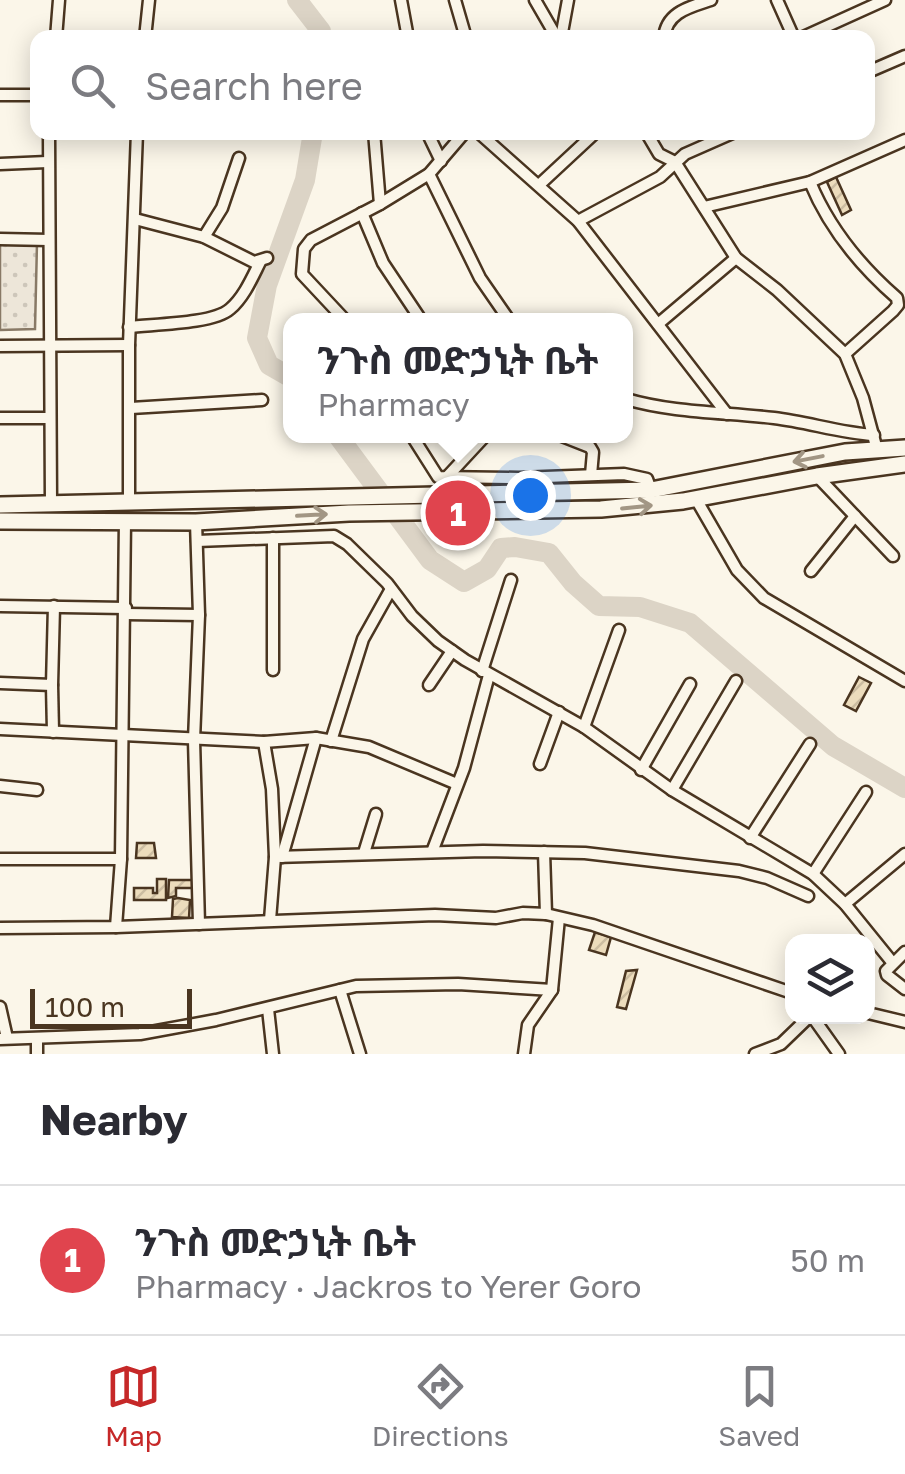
<!DOCTYPE html>
<meta charset="utf-8">
<style>
:root{--surface:#fff;--page:#f7f7f7;--text:#2b2b33;--muted:#7c7c81;--line:#e1e1e2;--accent:#c62828}
body{margin:0;font-family:"Golos Text","Noto Sans Ethiopic",sans-serif;background:var(--page);color:var(--text)}
.controls{position:absolute;right:30px;bottom:30px;display:grid;overflow:hidden;border-radius:20px;box-shadow:0 5px 25px #0003}
.controls button{width:90px;height:90px;display:grid;place-items:center;padding:0;border:0;border-bottom:2px solid var(--line);background:var(--surface);color:var(--text);font:50px sans-serif}
.scale{position:absolute;left:30px;bottom:25px;width:162px;box-sizing:border-box;padding-left:10px;border:5px solid #4a3520;border-top:0;font-size:28px;line-height:35px;white-space:nowrap;color:#4a3520;-webkit-text-stroke:8px #fbf6e9;paint-order:stroke}
.you{position:absolute;left:530px;top:495px;width:35px;height:35px;margin:-25px;border:8px solid #fff;border-radius:50%;background:#1a73e8;box-shadow:0 0 0 15px #1a73e833}
.badge{display:grid;place-items:center;width:65px;height:65px;border-radius:50%;background:var(--accent);color:#fff;font-size:32px;font-weight:700}
.pin{position:absolute;translate:-50% -50%;border:5px solid #fff;box-shadow:0 2px 10px #0006}
.popup{position:absolute;left:283px;top:313px;width:350px;height:130px;box-sizing:border-box;display:grid;place-content:center;border-radius:20px;background:var(--surface);filter:drop-shadow(0 2px 8px #0005);font-size:32px;white-space:nowrap;color:var(--muted)}
.popup b{font-size:38px;color:var(--text)}
.popup::after{content:'';position:absolute;left:50%;top:100%;margin-left:-20px;border:20px solid transparent;border-top-color:var(--surface)}
.list{margin:0;padding:0;list-style:none}
h2{display:flex;justify-content:space-between;align-items:center;height:130px;margin:0;padding:0 40px;font-size:42px}
h2 small{font-size:32px;font-weight:400;color:var(--muted)}
.list li{display:grid;grid-template-columns:65px 1fr auto;gap:30px;align-items:center;box-sizing:border-box;height:150px;padding:0 40px;border-top:2px solid var(--line)}
.list b{display:block;font-size:38px;white-space:nowrap}
.list p{margin:0;font-size:32px;white-space:nowrap;color:var(--muted)}
.list em{font-size:32px;font-style:normal;color:var(--muted)}
.icon{flex:none;width:55px;height:55px;fill:none;stroke:currentColor;stroke-width:2;stroke-linecap:round;stroke-linejoin:round}
.map{position:relative;flex:none;width:905px;height:1054px;overflow:hidden}
.search{position:absolute;background:var(--surface);box-shadow:0 5px 25px #0003;left:30px;right:30px;top:30px;height:110px;display:flex;align-items:center;gap:25px;box-sizing:border-box;padding:0 35px;border-radius:20px;color:var(--muted);font-size:38px}
.sheet{height:280px;background:var(--surface)}
nav{display:flex;justify-content:space-around;align-items:center;box-sizing:border-box;height:140px;border-top:2px solid var(--line);background:var(--surface);font-size:28px;color:var(--muted)}
nav a{display:grid;justify-items:center;gap:5px}
nav .on{color:var(--accent)}
.map>svg:first-child{display:block}
</style>
<div class="map">
<svg width="905" height="1054" viewBox="0 0 905 1054">
<defs>
<pattern id="grass-dots" width="8" height="8" patternUnits="userSpaceOnUse" patternTransform="scale(2.5)"><rect width="8" height="8" fill="#ede6d9"/><path d="M2 2h.1M6 6h.1" fill="none" stroke="#cdc6ba" stroke-width="1.8" stroke-linecap="round"/></pattern>
<pattern id="building-hatch" width="6" height="6" patternUnits="userSpaceOnUse" patternTransform="scale(2.5)"><rect width="6" height="6" fill="#ecdcbc"/><path d="M-1 1l2-2M0 6l6-6M5 7l2-2" fill="none" stroke="#ccbda1"/></pattern>
</defs>
<rect width="100%" height="100%" fill="#fbf6e9"/>
<path fill="url(#grass-dots)" stroke="#887966" stroke-width="2.5" d="M0,242L37,243L35,329L0,330Z"/>
<g fill="none" stroke-linecap="round" stroke-linejoin="round">
<g stroke="#dcd4c6" stroke-width="20">
<path d="M297,0L321,31V38"/>
<path d="M290,377L269,365L257,338L267,285L305,180L313,132"/>
<path d="M338,436L430,560L464,582L487,569L501,548L515,547L549,553L573,583L599,606L640,607L690,623L833,746L905,788"/>
</g>
</g>
<g fill="url(#building-hatch)" stroke="#4a3520" stroke-width="2.5">
<path d="M836,177L851,210L842,215L827,182Z"/>
<path d="M859,677L871,683L856,711L844,705Z"/>
<path d="M137,843H154L156,858H136Z"/>
<path d="M157,879H166V900H134V888H153V893H157Z"/>
<path d="M169,880H196L195,888H176V896L168,898Z"/>
<path d="M178,898L190,900L189,918L172,917L173,899Z"/>
<path d="M595,932L611,937L606,955L589,950Z"/>
<path d="M637,970L626,1009L617,1007L626,971Z"/>
</g>
<g fill="none" stroke-linecap="round" stroke-linejoin="round">
<defs>
<g id="street">
<path d="M401,0L408,38"/>
<path d="M455,0L466,38"/>
<path d="M535,0L557,38"/>
<path d="M777,0L794,38"/>
<path d="M56,38L59,0"/>
<path d="M145,38L149,0"/>
<path d="M561,38L568,0"/>
<path d="M664,38C666,12 690,7 711,0"/>
<path d="M801,38L885,0"/>
<path d="M868,72L905,56"/>
<path d="M0,95H38"/>
<path d="M49,132L51,504"/>
<path d="M374,132L380,204"/>
<path d="M427,132L441,161"/>
<path d="M478,132L578,221L727,414"/>
<path d="M646,132L659,154L675,162L736,258L777,290L845,354L863,398L877,450"/>
<path d="M0,164L47,162"/>
<path d="M429,174L480,278L509,320"/>
<path d="M810,182C829,228 859,265 897,298L898,305L893,311L845,354"/>
<path d="M539,185L596,132"/>
<path d="M704,207L810,182L905,140"/>
<path d="M362,213L383,263L421,320"/>
<path d="M135,219L204,237L254,262L267,258"/>
<path d="M578,221L660,177L685,154L735,132"/>
<path d="M204,237L222,208L239,158"/>
<path d="M0,239L49,240"/>
<path d="M345,320L302,274L304,249L311,240L380,204L429,174L465,132"/>
<path d="M658,324L736,258"/>
<path d="M129,327C154,324 213,324 230,309C244,297 252,278 260,262"/>
<path d="M0,346L129,345"/>
<path d="M626,399C674,413 724,412 774,418C808,422 840,433 874,435"/>
<path d="M131,408L262,400"/>
<path d="M0,418H50"/>
<path d="M412,436L438,477L519,478L624,474L647,479L651,490"/>
<path d="M562,436L590,447L593,452L591,475"/>
<path d="M817,476L893,556"/>
<path d="M446,478L485,436"/>
<path d="M696,499L737,570L764,598L905,681"/>
<path d="M129,503V345L137,132"/>
<path d="M196,522L199,615L194,740L199,924"/>
<path d="M273,538V670"/>
<path d="M197,541L334,536L347,544L387,583L412,616L438,641L465,660L584,727L672,790L813,874L845,904L892,962"/>
<path d="M811,571L855,516"/>
<path d="M0,606L126,608"/>
<path d="M126,614L199,615"/>
<path d="M482,671L511,580"/>
<path d="M0,683L52,685L54,606"/>
<path d="M52,685L53,732"/>
<path d="M429,685L452,651"/>
<path d="M584,727L619,630"/>
<path d="M0,729L264,742L316,738L369,747L457,784"/>
<path d="M331,741L363,639L391,589"/>
<path d="M264,742L272,789L275,857L270,920"/>
<path d="M540,764L559,712"/>
<path d="M641,770L690,684"/>
<path d="M0,786L37,790"/>
<path d="M672,790L736,681"/>
<path d="M750,838L810,744"/>
<path d="M432,852L464,768L489,675"/>
<path d="M544,852L546,914"/>
<path d="M364,853L376,814"/>
<path d="M275,857L483,851L585,853L739,871L767,878L808,896"/>
<path d="M282,857L316,738"/>
<path d="M0,859H121"/>
<path d="M813,874L866,792"/>
<path d="M845,904L905,854"/>
<path d="M116,927L121,859L125,520"/>
<path d="M0,928L116,927L435,915L496,918L523,913L546,914L593,925L792,993"/>
<path d="M905,952L886,971L887,975L905,989"/>
<path d="M340,990L360,1054"/>
<path d="M0,1007L7,1038"/>
<path d="M268,1009L273,1054"/>
<path d="M868,1013L905,1022"/>
<path d="M812,1016L839,1054"/>
<path d="M0,1039L140,1034L216,1020L356,986L458,984L552,990"/>
<path d="M37,1039V1054"/>
<path d="M524,1054L528,1025L552,990L559,918"/>
<path d="M755,1054L781,1044L810,1016"/>
</g>
<g id="primary">
<path d="M0,505L651,490L845,452L905,448"/>
<path d="M0,521L196,522L349,513L601,509L683,501L817,476L905,464"/>
</g>
</defs>
<use href="#street" stroke="#4a3520" stroke-width="15"/>
<use href="#primary" stroke="#4a3520" stroke-width="20"/>
<use href="#street" stroke="#fbf6e9" stroke-width="10"/>
<use href="#primary" stroke="#fbf6e9" stroke-width="15"/>
</g>
<defs><path id="oneway-shaft" d="M-6 0H5M1.5-3L5.5 0L1.5 3" fill="none" stroke-width="1.6" stroke-linecap="round" stroke-linejoin="round" transform="scale(2.5)"/></defs>
<g stroke="#a29684">
<use href="#oneway-shaft" transform="translate(808 459) rotate(169)"/>
<use href="#oneway-shaft" transform="translate(637 507) rotate(-6)"/>
<use href="#oneway-shaft" transform="translate(312 515) rotate(-3)"/>
</g>
</svg>
<div class="controls">
<button><svg class="icon" aria-label="layers" viewBox="0 0 24 24"><path d="M12 4l9 5-9 5-9-5zM3 14l9 5 9-5"/></svg></button>
</div>
<div class="scale">100 m</div>
<div class="you"></div>
<div class="pin badge" style="left:458px;top:513px;background:#e0444e">1</div>
<div class="popup"><b>ንጉስ መድኃኒት ቤት</b>Pharmacy</div>
<div class="search"><svg class="icon" aria-label="search" viewBox="0 0 24 24"><circle cx="10" cy="10" r="6"/><path d="M15 15l6 6"/></svg>Search here</div>
</div>
<section class="sheet">
<h2>Nearby<small></small></h2>
<ul class="list">
<li><span class="badge" style="background:#e0444e">1</span><div><b>ንጉስ መድኃኒት ቤት</b><p>Pharmacy · Jackros to Yerer Goro</p></div><em>50 m</em></li>
</ul>
</section>
<nav>
<a class="on"><svg class="icon" aria-label="map" viewBox="0 0 24 24"><path d="M3 6l6-2 6 2 6-2v14l-6 2-6-2-6 2zM9 4v14M15 6v14"/></svg>Map</a>
<a><svg class="icon" aria-label="directions" viewBox="0 0 24 24"><path d="M12 3l9 9-9 9-9-9zM9 14v-3h6M13 9l2 2-2 2"/></svg>Directions</a>
<a><svg class="icon" aria-label="saved" viewBox="0 0 24 24"><path d="M7 4h10v16l-5-4-5 4z"/></svg>Saved</a>
</nav>
